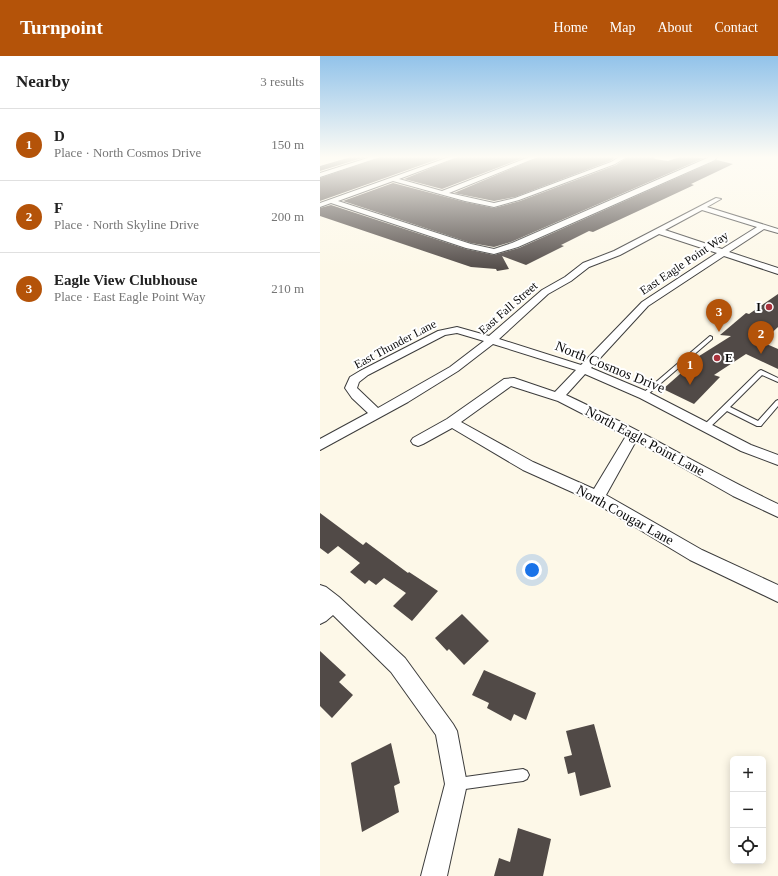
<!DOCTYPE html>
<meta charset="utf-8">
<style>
:root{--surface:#fff;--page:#f6f6f6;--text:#222;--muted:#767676;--line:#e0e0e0;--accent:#b45309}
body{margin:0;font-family:"Times New Roman",serif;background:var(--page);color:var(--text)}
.controls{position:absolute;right:12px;bottom:12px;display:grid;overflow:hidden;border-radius:6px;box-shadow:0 2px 10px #0003}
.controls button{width:36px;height:36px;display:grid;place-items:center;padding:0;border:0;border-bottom:1px solid var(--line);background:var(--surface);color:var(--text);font:20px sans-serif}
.you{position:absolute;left:212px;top:514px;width:14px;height:14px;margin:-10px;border:3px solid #fff;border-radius:50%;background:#1a73e8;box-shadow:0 0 0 6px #1a73e833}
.badge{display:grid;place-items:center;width:26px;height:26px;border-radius:50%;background:var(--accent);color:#fff;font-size:13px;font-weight:700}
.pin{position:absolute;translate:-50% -33px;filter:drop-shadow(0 1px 2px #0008)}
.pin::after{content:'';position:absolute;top:21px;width:14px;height:12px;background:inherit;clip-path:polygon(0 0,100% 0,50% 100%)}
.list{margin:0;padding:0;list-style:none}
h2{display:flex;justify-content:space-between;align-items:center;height:52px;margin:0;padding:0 16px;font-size:17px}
h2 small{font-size:13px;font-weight:400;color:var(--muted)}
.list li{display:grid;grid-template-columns:26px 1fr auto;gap:12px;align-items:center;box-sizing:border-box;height:72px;padding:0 16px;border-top:1px solid var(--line)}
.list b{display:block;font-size:15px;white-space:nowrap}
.list p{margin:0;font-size:13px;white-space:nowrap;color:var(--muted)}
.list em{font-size:13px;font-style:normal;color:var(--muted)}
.icon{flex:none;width:22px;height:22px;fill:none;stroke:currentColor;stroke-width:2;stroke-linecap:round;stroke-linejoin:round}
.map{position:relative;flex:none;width:458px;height:820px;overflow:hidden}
header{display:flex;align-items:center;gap:24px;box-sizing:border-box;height:56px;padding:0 20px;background:var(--accent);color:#fff}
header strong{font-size:19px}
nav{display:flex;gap:22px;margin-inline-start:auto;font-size:14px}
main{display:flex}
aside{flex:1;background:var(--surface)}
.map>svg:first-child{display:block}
</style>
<header>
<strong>Turnpoint</strong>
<nav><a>Home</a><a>Map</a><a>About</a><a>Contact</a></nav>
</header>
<main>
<aside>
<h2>Nearby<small>3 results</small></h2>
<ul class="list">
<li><span class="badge">1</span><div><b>D</b><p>Place · North Cosmos Drive</p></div><em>150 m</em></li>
<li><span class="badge">2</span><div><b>F</b><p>Place · North Skyline Drive</p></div><em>200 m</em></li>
<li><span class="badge">3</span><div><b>Eagle View Clubhouse</b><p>Place · East Eagle Point Way</p></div><em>210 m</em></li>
</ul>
</aside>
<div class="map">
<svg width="458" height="820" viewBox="0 0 458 820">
<rect width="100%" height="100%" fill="#fdf8e8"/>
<g fill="#514a47">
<path d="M34,100H49L0,115V110Z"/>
<path d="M64,100H127L0,145V122Z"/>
<path d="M141,100H208L122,133L84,123Z"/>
<path d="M221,100H298L290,105L195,141L174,145L134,137Z"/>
<path d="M309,100H334L335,103L348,105L362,100L384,102L191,186L174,191L151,187L23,145L73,127L145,146L174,152L200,145L296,109Z"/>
<path d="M397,104L413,108L371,128L374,129L329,150L273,176L269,175L241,189L244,190L206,209L182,200L189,213L177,215L176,213L151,211L0,160V152L11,149L146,193L174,199L199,192Z"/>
<path d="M458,238V271L442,286L458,293V313L426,298L394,319L400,321L374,348L343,333L377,303L376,302L411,280L400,279L426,257L429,258Z"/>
<path d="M0,457L43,489L46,486L88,517L89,516L118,535L92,565L73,550L86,537L64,522L56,529L49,524L45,528L30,516L40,507L18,490L8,498L0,492Z"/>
<path d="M142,558L169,585L144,609L129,593L127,595L115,582Z"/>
<path d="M0,595L26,619L19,626L33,639L12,662L0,650Z"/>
<path d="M164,614L216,637L206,664L194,658L191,665L167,652L169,647L152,639Z"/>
<path d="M274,668L291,731L260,740L255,716L248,718L244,701L252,699L246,675Z"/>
<path d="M71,687L80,727L74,730L79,756L42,776L31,707Z"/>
<path d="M198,772L231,783L223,820H174L179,802L190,806Z"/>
</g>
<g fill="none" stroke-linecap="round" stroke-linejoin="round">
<defs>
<g id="service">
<path d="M390,280L392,281V283L326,340H322L321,339L322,338Z"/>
<path d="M441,314L458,322V326L442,319L410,351L438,365L456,345L458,344V350L441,370H437L407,355L389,372H385L384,370L385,368L439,315Z"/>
<path d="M203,713L207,715L209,719L207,723L203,725L138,734L134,732L132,728L134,724L138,722Z"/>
</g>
<g id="minor">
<path d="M54,100H63L0,121V117Z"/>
<path d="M132,100H140L79,123L122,135L212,100H220L129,137L174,147L195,142L291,106L301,100H308L295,108L199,144L174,151L145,145L73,125L18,145L151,188L174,193L192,187L392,100H398L395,104L198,191L174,198L146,192L11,147L0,151V147Z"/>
<path d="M396,142L401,143L387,151L458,173V177L444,173L409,196L458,212V218L404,200L328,250L271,312L328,336L431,389L458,399V409L421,395L320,342L265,318L246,339C318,372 386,414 458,448V461L413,440L316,385L286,439L382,494L458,529V546L370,504L272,445L203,414L132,372L103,388L98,390L93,388L91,385L93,382L127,363L184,323L194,322L235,336L256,314L173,288L138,315L88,346L0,394V383L48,357L32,342L25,332L30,321L40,315L118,275L137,271L169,280L222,234L245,221L263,207L294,195ZM382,154L437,171L402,193L345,174ZM339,178L397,197L322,246L261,309L179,283L228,238L251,225L269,211L300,199ZM137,277L164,285L130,311L58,352L37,332L39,326L48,319L125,279ZM191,330L238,345L306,380L274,433L213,406L141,366Z"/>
<path d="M0,529L6,531L19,541L85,602L133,668L137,675L147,728L127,820H101L125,728L116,679L71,616L13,559L6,565L0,568Z"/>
</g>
</defs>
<use href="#service" stroke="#3c3c3c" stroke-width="2"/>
<use href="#minor" stroke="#3c3c3c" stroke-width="2"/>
<use href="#service" fill="#fff" fill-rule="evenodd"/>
<use href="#minor" fill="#fff" fill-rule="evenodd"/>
</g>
<linearGradient id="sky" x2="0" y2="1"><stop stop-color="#92c3ea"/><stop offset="0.47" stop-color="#fefcf5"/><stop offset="1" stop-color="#fefcf5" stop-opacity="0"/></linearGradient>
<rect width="458" height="215" fill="url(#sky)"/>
<g fill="#a9323c" stroke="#fff" stroke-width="1.5">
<circle cx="449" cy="251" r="4"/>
<circle cx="397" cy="302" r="4"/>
</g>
<g text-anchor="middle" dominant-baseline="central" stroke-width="4" stroke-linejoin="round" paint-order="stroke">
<g font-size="12" fill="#090909" stroke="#fff">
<text transform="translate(364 207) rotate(-34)">East Eagle Point Way</text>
<text transform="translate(188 252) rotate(-41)">East Fall Street</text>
<text transform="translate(75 288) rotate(-28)">East Thunder Lane</text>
</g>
<g font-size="12" font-weight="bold" fill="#090909" stroke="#fff" text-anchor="end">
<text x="441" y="251">I</text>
<text x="405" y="302" text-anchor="start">E</text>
</g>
<g font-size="14" fill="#090909" stroke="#fff">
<text transform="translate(290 311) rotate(22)">North Cosmos Drive</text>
<text transform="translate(325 385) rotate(28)">North Eagle Point Lane</text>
<text transform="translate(305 459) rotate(29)">North Cougar Lane</text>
</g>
</g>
</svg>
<div class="controls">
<button>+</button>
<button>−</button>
<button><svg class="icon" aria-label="locate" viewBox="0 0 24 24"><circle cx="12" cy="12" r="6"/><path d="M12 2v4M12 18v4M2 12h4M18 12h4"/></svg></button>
</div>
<div class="you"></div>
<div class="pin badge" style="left:370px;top:329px">1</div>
<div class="pin badge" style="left:441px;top:298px">2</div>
<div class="pin badge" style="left:399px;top:276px">3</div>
</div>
</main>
